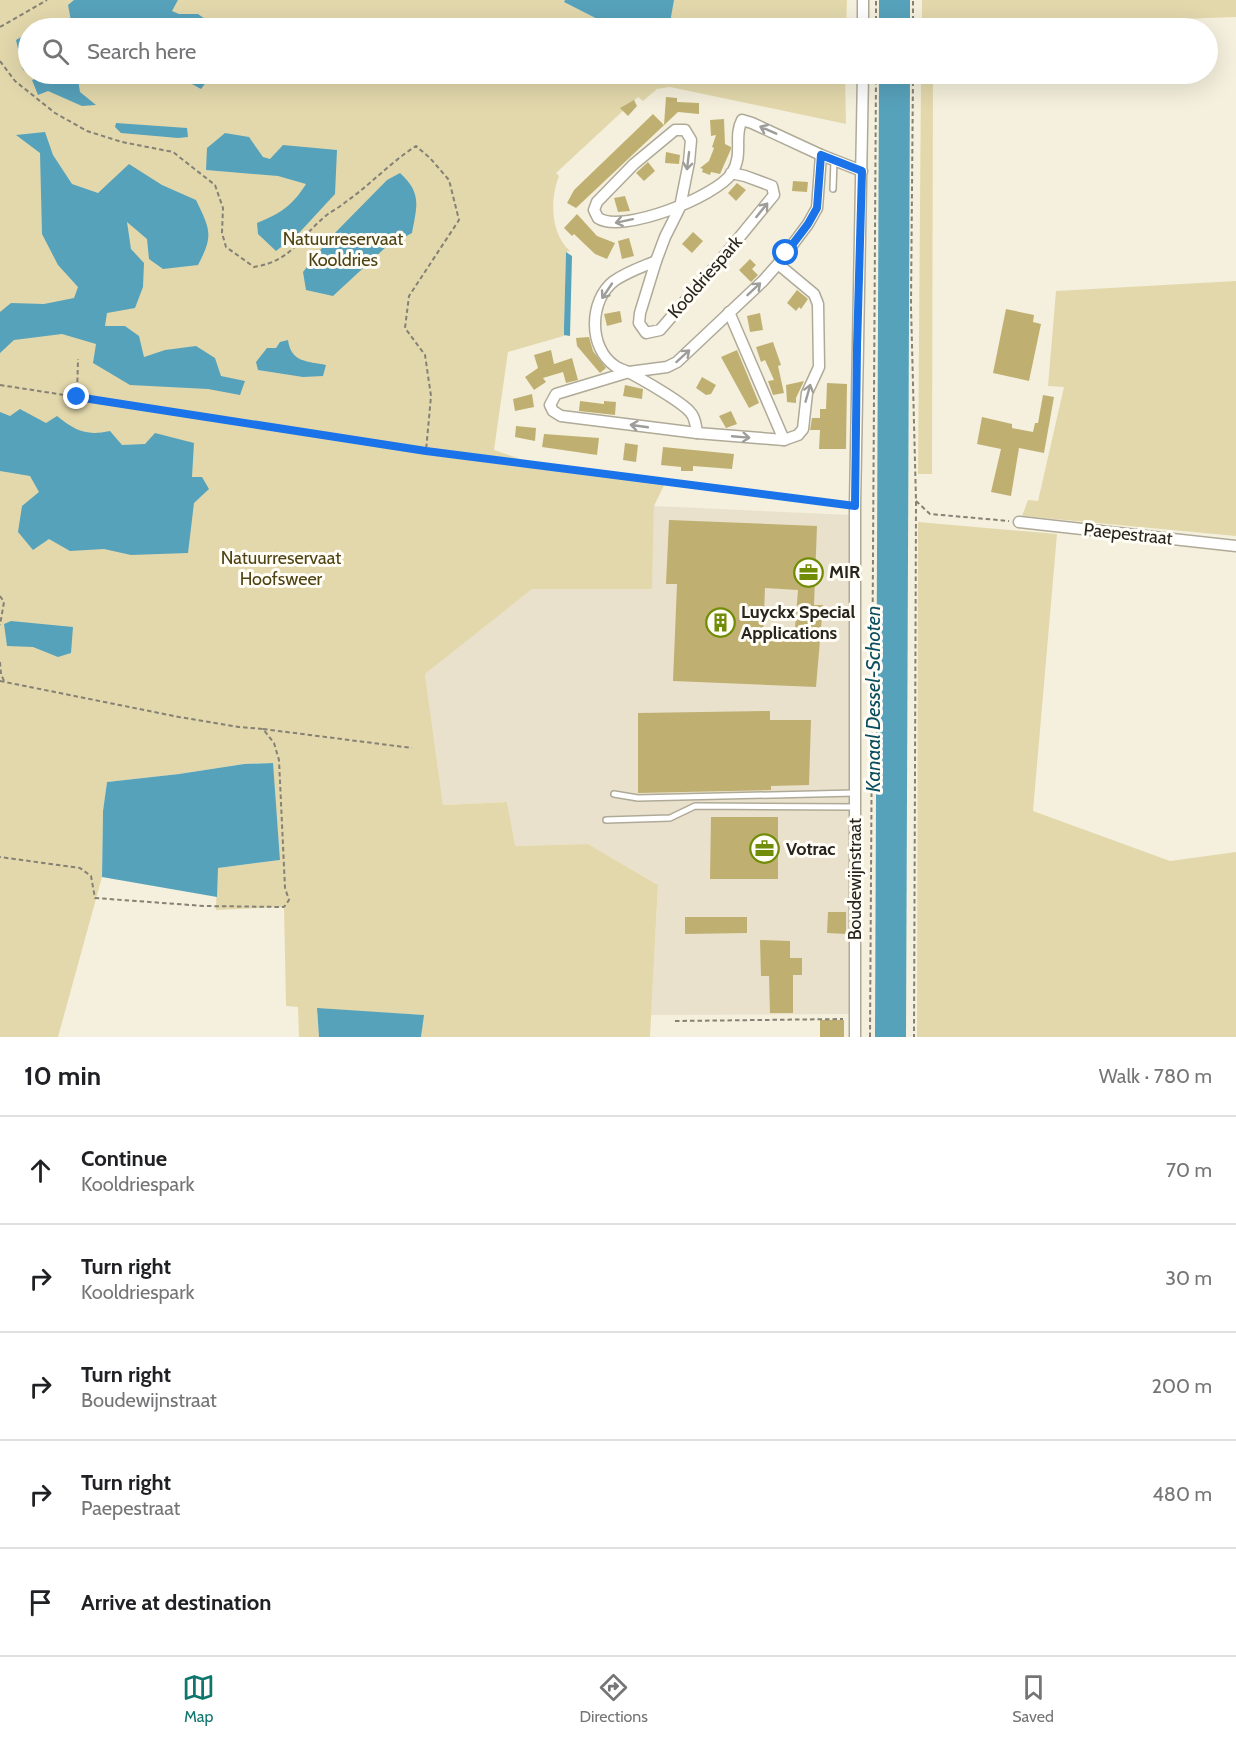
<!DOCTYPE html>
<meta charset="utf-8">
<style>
:root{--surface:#fff;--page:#f6f6f6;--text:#202124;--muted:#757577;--line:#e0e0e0;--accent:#0f766e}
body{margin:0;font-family:Cabin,sans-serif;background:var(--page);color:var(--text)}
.stop{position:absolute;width:18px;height:18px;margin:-14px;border:4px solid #1a73e8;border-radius:50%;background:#fff}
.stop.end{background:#1a73e8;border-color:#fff;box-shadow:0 2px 6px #0008}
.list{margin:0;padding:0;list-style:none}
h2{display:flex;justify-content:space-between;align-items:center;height:78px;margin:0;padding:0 24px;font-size:26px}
h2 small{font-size:20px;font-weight:400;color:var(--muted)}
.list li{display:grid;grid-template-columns:39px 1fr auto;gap:18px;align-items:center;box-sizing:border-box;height:108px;padding:0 24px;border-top:2px solid var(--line)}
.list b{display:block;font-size:22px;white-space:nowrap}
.list p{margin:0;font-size:20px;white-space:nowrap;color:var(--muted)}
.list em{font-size:20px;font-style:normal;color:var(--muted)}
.icon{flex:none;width:33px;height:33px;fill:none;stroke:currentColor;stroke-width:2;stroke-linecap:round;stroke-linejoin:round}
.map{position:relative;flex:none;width:1236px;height:1037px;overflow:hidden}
.search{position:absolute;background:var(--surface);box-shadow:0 6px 24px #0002;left:18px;right:18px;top:18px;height:66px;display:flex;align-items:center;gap:15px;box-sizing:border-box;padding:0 21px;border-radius:33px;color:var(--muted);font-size:22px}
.sheet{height:618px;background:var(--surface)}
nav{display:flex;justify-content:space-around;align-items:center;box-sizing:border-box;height:84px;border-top:2px solid var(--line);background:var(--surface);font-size:16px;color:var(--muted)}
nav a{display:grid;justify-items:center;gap:3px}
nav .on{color:var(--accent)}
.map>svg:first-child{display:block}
</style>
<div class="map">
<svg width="1236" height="1037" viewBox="0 0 1236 1037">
<rect width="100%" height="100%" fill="#f5f0dd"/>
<path fill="#eae1cc" d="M654,506L851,515V1014L651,1015L658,885L588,844L514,846L507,802L443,805L425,674L532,588L651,589Z"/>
<g fill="#e3d8ac">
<path d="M0,0H565L564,2L615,28H28V74H845L846,124L670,87L657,89L643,101L638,97L556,173L559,176C550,199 550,233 570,251L566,252L564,327V335H567L508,352L494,450L555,471L667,479L654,506L652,589H532L425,674L443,805L507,802L515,846L588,844L658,885L650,1037H421L423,1015L317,1009L319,1037H299L298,1007L286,1006L284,907L216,910L217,868L280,860L272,763L244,764L179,774L107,782L103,811L102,877L58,1037H0Z"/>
<path d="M569,0H847L846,28H620Z"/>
<path d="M922,0H1236V17L922,28Z"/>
<path d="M921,74H933L932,474H918Z"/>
<path d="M1236,281V536L1022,516L1028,500L1038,501L1064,387L1048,386L1056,291Z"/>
<path d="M918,522L1057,534L1033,811L1170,861L1236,852V1037H917Z"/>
</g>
<g fill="#57a2bb">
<path d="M74,0H178L172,11L179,14H198L215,26L227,20L235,26L234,28H42L71,21L68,5Z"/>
<path d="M565,0H674L669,28H615L564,2Z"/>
<rect x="879" y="0" width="31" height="28"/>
<path d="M28,33V72L23,70L16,40Z"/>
<path d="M49,74H77L80,92L96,105L82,106L48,91L38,95L32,80Z"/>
<path d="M174,74H210V77L201,89Z"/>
<path d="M879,74H910L906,1037H875Z"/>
<path d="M116,123L187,128L188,137L178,138L121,133L115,127Z"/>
<path d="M45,132L53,155L72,184L98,193L129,164L162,185L196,200C210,229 214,235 198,265L163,269L149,259L147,239L127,222L131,249L144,263L143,287L135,308L107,313L105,326H125L139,336L144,357L165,350L196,346L215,358L221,376L245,381L240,395L208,389L130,385L93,363L96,344L62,334L14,340L0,353V312L11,303L44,304L74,298L78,287L58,265L42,234L40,153L16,135Z"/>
<path d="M225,133L249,137L263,157L270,159L283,145L337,150L335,194L299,233L276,251L258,234L257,223C280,214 293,205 306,184L278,176L206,170L207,148Z"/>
<path d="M400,173C422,193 417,206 412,233L386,247L333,296L306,290L303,272L329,239L387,180Z"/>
<path d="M566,252L572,256L570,336L564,335V327Z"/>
<path d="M288,340C291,363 308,361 326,365L323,376L303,377L258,370L256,362L267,348H276L280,342Z"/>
<path d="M20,409L46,423L57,416C76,431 86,436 110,431L122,445L145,444L155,433L194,443L192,477H202L209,489L194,503L188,553L131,555L104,549L70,551L49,539L33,550L18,532L22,506L39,492L30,476L0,471V412L10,416Z"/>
<path d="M11,621L73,627L71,653L58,657L33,647L7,646L4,624Z"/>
<path d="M273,763L280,860L218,868L217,897L102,877L103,811L107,782L179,774L244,764Z"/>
<path d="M317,1008L424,1015L421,1037H319Z"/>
</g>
<g fill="#bfb072" fill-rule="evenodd">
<path d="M666,97L677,98V102L699,103V114L678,112L576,208L567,203L574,190L653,114L664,125Z"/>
<path d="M634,100L637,106L628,116L620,108Z"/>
<path d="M724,119L725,144L731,147V149L720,174L711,172L710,175L702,172L703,169L700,168L709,161L714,148L712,147L716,135L711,136L710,120Z"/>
<path d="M666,152L680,155L679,164L665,163Z"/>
<path d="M648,162L655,171L644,181L636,173Z"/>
<path d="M793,181L808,182L807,192L792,191Z"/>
<path d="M737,183L746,190L736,201L728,193Z"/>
<path d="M625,196L630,211L618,212L614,198Z"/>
<path d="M577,214L597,236L615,243L607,259L595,254L574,234L572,236L564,228Z"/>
<path d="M693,232L703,241L692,253L682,244Z"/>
<path d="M629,238L634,256L622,259L618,241Z"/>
<path d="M750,259L756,265L752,269L758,275L751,282L739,270Z"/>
<path d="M797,290L808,299L801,309L799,307L796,311L787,303Z"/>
<path d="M1006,309L1034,315L1033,322L1041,324L1029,381L993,373Z"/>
<path d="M620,311L622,322L607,326L604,314Z"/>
<path d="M760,313L763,330L750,332L747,316Z"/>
<path d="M589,337L593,351L606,368L600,373L577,346L576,338Z"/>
<path d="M773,342L781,365L778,366L784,393L773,395L768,381L774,380L765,360L761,362L756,347Z"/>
<path d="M551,350L554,364L572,358L578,380L566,383L563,372L543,378L546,382L534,390L525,377L538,368L534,355Z"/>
<path d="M737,350L759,403L749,408L721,357Z"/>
<path d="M702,377L716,385L711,394L706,395L696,388Z"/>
<path d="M804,381L796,398V403L787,402L786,385Z"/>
<path d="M827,383L847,384L846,449H819L820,430H810L812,418H820V409H826Z"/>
<path d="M625,385L643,389L642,399L623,396Z"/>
<path d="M532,394L534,407L515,411L513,399Z"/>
<path d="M1043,395L1054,397L1044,453L1019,448L1011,496L991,492L1001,449L977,444L982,417L1012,424V428L1033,432L1035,423H1038Z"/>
<path d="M580,401L604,404V401L616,402L615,415L579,411Z"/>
<path d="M731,411L737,424L726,428L719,416Z"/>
<path d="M516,426L536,428L535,441L515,437Z"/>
<path d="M544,434L599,438L597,455L542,447Z"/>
<path d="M625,443L638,445L636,462L623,460Z"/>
<path d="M663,447L734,454L732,469L693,466V471H681V467L661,465Z"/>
<path d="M669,520L817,526L814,605H823L816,687L673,681L677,584H666ZM765,588L798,590L794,640L763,638Z"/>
<path d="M770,711V720H811L809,785L771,786V790L638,793V713Z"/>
<path d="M711,817H778V879H710Z"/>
<path d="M828,912H846V934L827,933Z"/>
<path d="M685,917H747V933L685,934Z"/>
<path d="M760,940L790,941V958H802V975H793V1013H770L769,976H761Z"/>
<rect x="820" y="1020" width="24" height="17"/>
</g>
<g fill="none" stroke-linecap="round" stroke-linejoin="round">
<defs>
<g id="lane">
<path d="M833,189L834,160"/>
<path d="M614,794L638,798L855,793"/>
<path d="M606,820L670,818L695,806L855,807"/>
</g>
<g id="street">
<path d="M863,28V0"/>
<path d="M731,173L745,176L772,186L774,195L720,261L660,330L646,333L639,323L640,313L656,261L665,237L680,207L689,162L691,140L685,130H675L634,164L597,202L594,210L598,218C622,234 716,197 732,173C744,153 733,137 742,120L752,123L821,155L862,171"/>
<path d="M656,261C642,267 627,272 614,281C589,300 588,348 615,366C619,369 624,370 628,372C640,378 682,402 690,412C695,417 696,426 697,433"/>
<path d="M778,264L763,281L677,362L667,367L629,372L556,394L550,405L553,411L561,416L697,433L784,440L798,435L803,429L807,393L819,367L818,304L814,294L778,264L808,224L817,208L821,155"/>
<path d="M729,312L784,440"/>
<path d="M1019,522L1236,546"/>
<path d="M855,1037V505L863,74"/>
</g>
</defs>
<use href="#lane" stroke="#afaa98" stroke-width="8"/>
<use href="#street" stroke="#afaa98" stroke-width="13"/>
<g stroke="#858175" stroke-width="2" stroke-dasharray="4.5 3" stroke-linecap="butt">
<path d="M0,27L47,0"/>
<path d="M876,28V0"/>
<path d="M913,28V0"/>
<path d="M0,61L15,81L55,113L87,131L122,142L173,152L215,185L223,208L222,233L226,247L254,267C293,261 300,236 328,214C334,210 341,206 347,201C371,184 391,162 416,146L430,158L449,180L459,220L409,296L405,328L425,355L431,396L426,451"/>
<path d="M913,74L911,306L916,501L914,1037"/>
<path d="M0,385L426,451L844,504"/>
<path d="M77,397L78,359"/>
<path d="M916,501L930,514L1009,521"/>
<path d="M0,596L4,602L0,625"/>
<path d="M0,662L1,674L4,681"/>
<path d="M0,681L179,717L239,727L263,729L274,743L279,760L285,888L289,900L284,907L204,906L95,898L91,876L80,868L0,857"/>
<path d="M263,729L412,748"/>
<path d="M675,1021L843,1019"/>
<path d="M870,1037L876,74"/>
</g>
<use href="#lane" stroke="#fff" stroke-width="5"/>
<use href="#street" stroke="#fff" stroke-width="10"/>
</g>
<defs><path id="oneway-shaft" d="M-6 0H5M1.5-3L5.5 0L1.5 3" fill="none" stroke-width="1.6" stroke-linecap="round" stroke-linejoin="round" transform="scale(1.5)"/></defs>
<g stroke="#9e9d9a">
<use href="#oneway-shaft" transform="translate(768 130) rotate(-156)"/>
<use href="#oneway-shaft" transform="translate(688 161) rotate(97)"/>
<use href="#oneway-shaft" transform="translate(762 210) rotate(-51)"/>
<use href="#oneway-shaft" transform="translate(624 221) rotate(168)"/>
<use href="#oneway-shaft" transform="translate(754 289) rotate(-43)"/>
<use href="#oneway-shaft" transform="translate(607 291) rotate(124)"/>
<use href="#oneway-shaft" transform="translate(683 356) rotate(-42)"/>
<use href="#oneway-shaft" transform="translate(808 393) rotate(-74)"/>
<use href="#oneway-shaft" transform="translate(639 426) rotate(-172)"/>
<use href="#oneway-shaft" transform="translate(741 437) rotate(5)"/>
</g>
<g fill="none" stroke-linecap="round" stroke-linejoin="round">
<path stroke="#1a73e8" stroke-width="8" d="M77,397L426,451L855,506L857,348L862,171L821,155L817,208L808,224L786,253"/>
</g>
<defs>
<symbol id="office-ring" viewBox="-11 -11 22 22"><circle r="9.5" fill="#fffdf5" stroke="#718c07" stroke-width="1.5"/><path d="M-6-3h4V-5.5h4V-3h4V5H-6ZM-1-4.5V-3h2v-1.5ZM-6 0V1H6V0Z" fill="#718c07"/></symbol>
<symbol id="building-ring" viewBox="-11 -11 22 22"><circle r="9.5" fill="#fffdf5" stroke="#718c07" stroke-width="1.5"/><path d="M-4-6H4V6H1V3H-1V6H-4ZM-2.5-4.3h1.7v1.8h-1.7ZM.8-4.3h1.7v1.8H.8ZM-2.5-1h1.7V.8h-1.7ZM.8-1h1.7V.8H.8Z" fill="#718c07"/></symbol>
</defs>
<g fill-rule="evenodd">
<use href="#office-ring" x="792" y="556" width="33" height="33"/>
<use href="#building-ring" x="704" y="606" width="33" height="33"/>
<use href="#office-ring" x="748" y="832" width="33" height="33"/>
</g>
<g text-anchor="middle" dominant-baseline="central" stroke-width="6" stroke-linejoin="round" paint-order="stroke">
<g font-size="18" fill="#4f4313" stroke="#fffdf5">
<text x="343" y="239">Natuurreservaat<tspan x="343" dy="21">Kooldries</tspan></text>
<text x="281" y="558">Natuurreservaat<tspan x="281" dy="21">Hoofsweer</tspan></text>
</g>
<g font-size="18" fill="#27251e" stroke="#fffdf5">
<text transform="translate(705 277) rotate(-49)">Kooldriespark</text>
<text transform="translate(1128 534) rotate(6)">Paepestraat</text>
<text transform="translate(855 879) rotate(-90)">Boudewijnstraat</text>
</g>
<g font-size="18" font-weight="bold" fill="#27251e" stroke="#fffdf5" text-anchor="start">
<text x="829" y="572">MIR</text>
<text x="741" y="612">Luyckx Special<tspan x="741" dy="21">Applications</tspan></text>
<text x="786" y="849">Votrac</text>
</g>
<g font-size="20" font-style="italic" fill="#0a4d5f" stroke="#fffdf5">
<text transform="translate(873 699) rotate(-90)">Kanaal Dessel-Schoten</text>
</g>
</g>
</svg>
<div class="stop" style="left:786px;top:253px"></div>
<div class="stop end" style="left:77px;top:397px"></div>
<div class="search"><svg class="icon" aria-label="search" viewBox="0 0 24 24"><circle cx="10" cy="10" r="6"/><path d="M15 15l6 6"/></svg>Search here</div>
</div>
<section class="sheet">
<h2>10 min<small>Walk · 780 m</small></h2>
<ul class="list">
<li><svg class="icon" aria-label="ahead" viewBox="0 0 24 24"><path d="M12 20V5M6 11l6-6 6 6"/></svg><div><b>Continue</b><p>Kooldriespark</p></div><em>70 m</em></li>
<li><svg class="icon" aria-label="right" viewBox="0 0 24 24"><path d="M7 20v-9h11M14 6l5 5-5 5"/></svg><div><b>Turn right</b><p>Kooldriespark</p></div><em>30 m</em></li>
<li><svg class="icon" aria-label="right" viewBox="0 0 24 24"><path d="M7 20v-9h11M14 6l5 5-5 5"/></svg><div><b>Turn right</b><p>Boudewijnstraat</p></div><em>200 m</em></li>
<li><svg class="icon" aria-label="right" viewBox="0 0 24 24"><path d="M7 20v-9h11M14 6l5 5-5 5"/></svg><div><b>Turn right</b><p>Paepestraat</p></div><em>480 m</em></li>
<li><svg class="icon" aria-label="arrive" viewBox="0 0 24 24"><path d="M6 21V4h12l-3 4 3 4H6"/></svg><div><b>Arrive at destination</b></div></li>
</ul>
</section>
<nav>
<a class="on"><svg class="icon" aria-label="map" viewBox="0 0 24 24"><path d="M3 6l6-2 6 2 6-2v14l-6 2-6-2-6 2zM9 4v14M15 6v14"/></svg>Map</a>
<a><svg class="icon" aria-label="directions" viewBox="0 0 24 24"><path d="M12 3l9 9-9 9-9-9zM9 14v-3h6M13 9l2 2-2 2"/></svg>Directions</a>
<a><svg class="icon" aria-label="saved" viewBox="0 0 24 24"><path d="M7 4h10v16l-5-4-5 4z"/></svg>Saved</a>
</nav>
